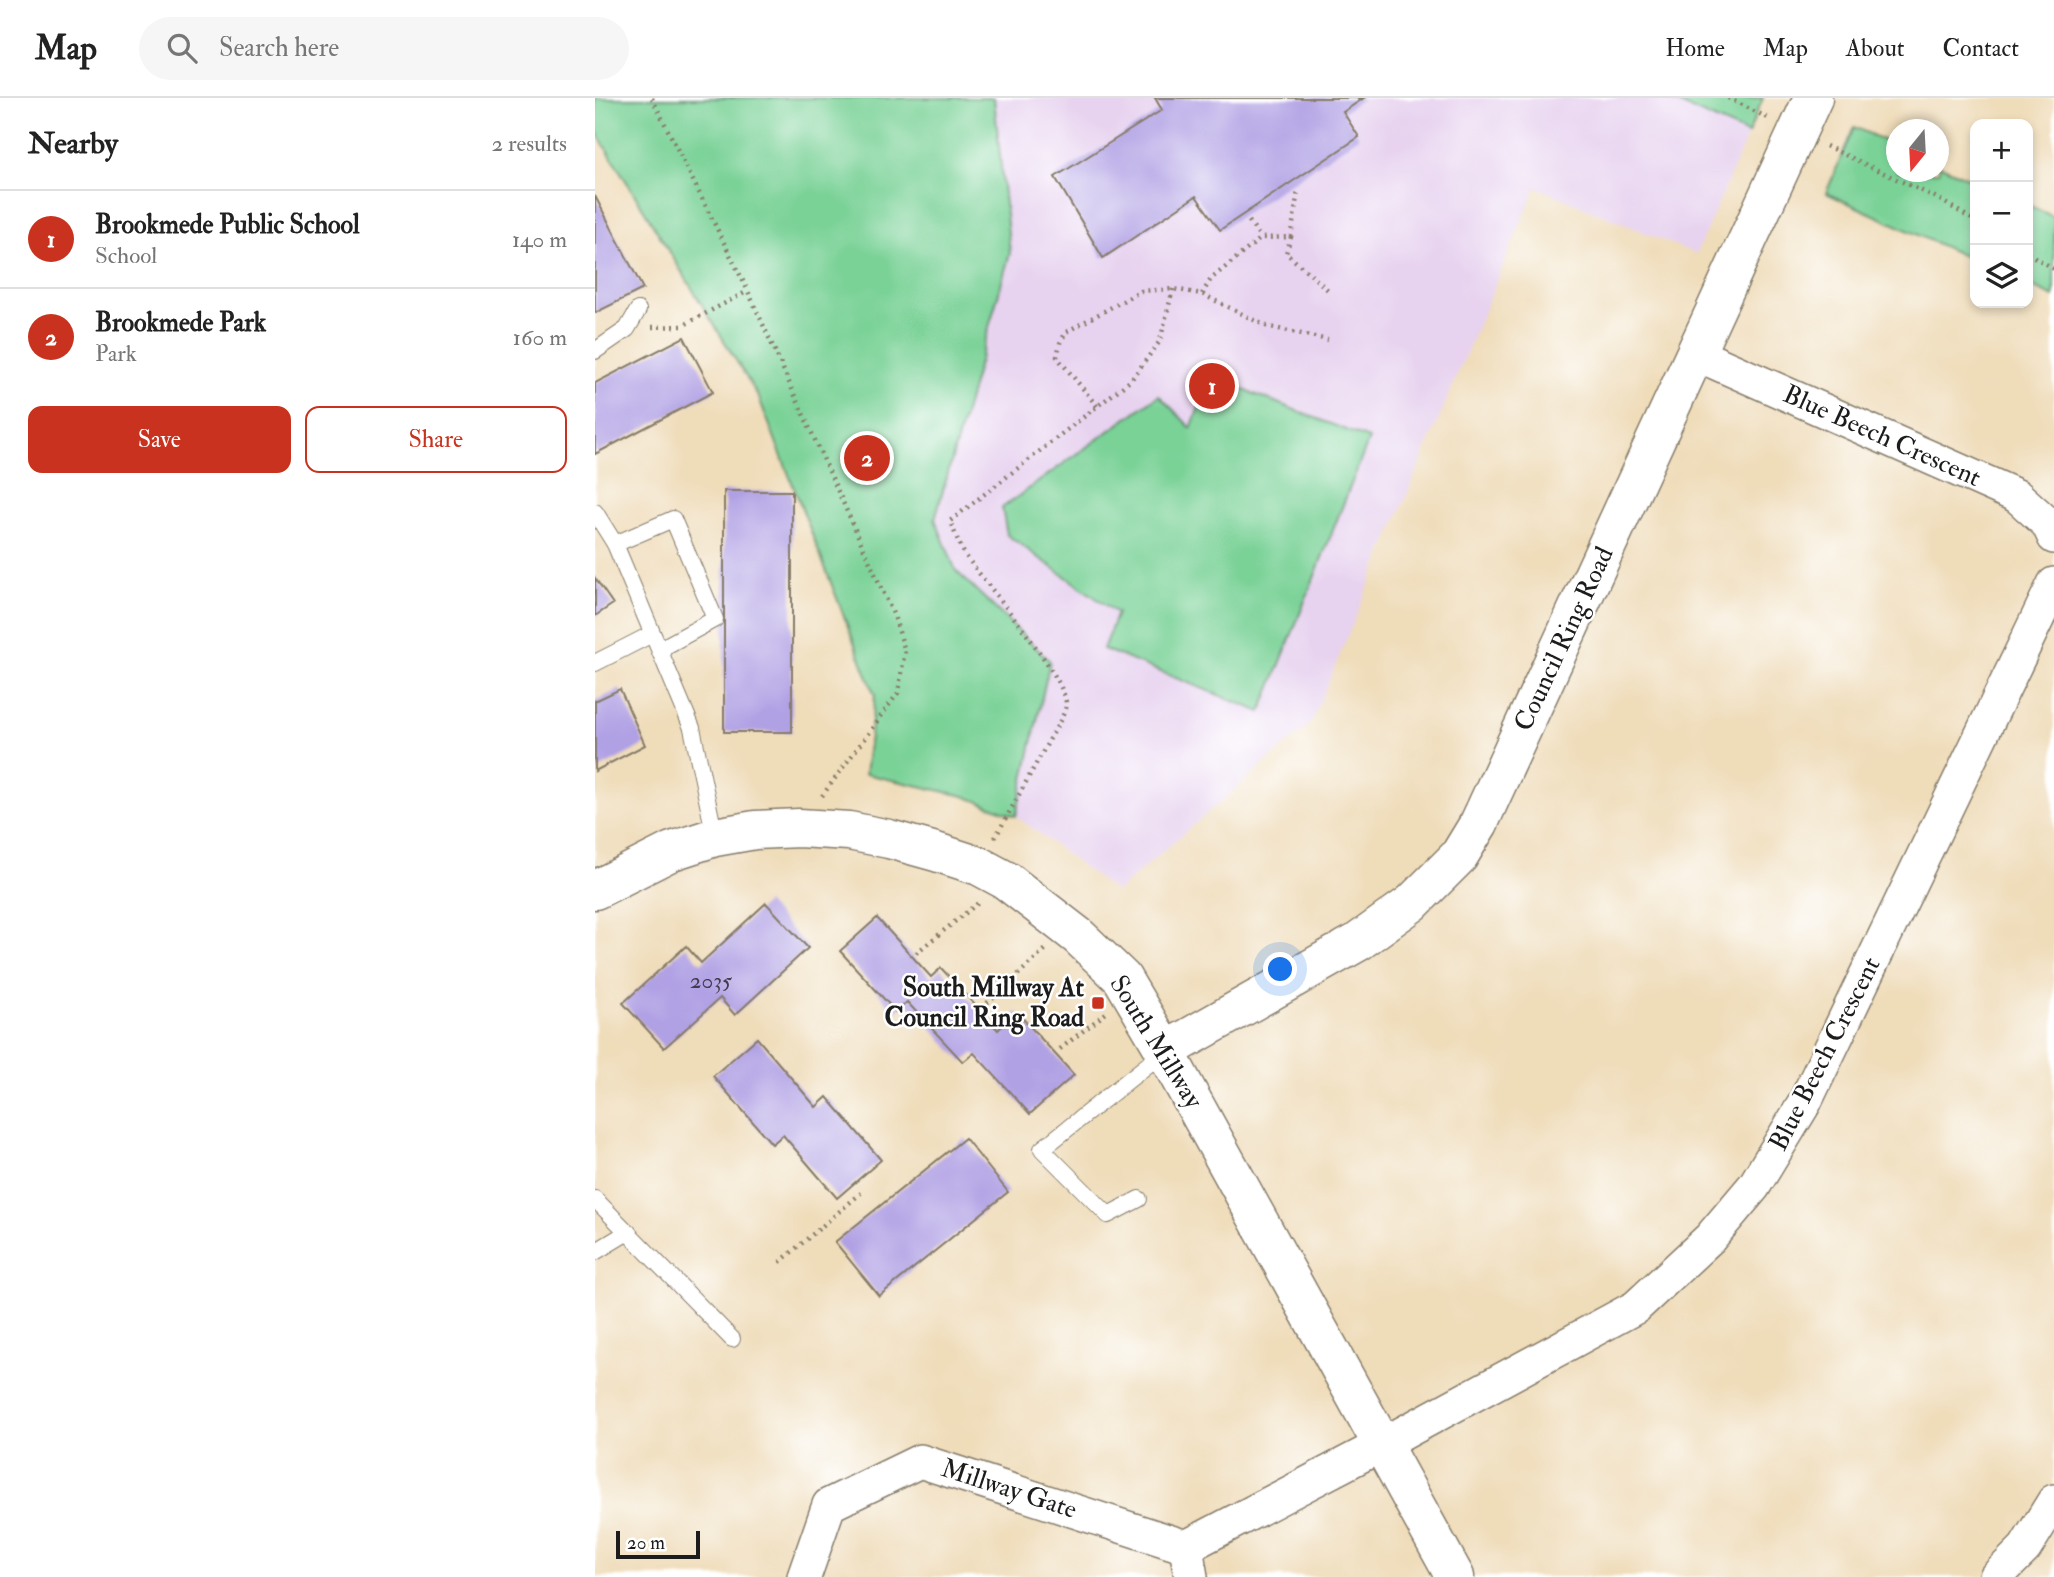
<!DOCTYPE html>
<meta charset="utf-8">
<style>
:root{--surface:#fff;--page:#f6f6f6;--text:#222;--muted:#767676;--line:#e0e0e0;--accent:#c8321e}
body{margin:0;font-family:"IM FELL Double Pica",serif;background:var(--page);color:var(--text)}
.controls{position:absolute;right:21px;top:21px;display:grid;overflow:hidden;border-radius:14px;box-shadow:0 4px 10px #0003}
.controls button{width:63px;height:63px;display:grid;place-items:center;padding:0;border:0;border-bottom:2px solid var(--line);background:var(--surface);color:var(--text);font:35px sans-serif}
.compass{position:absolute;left:1291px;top:21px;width:63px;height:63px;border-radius:50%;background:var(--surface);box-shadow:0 4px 10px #0003;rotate:198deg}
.scale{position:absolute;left:21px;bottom:18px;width:84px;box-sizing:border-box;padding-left:7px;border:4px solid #1c1c1c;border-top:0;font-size:19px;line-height:24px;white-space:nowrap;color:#1c1c1c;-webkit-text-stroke:5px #fff;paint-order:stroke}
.you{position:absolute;left:686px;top:872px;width:24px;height:24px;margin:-18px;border:5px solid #fff;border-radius:50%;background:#1a73e8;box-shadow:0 0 0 10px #1a73e833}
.badge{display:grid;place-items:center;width:46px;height:46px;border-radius:50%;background:var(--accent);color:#fff;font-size:23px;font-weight:700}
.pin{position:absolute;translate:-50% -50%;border:4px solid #fff;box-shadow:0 2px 7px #0006}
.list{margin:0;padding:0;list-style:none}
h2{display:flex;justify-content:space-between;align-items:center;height:91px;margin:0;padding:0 28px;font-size:30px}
h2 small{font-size:23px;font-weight:400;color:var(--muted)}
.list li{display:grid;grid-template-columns:46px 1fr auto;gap:21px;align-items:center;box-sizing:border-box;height:98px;padding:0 28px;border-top:2px solid var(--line)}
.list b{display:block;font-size:26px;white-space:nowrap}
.list p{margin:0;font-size:23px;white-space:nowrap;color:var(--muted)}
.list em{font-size:23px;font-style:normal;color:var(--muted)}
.actions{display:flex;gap:14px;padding:21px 28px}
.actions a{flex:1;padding:16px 0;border:2px solid var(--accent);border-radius:14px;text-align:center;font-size:24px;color:var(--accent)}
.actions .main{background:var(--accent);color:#fff}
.icon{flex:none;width:38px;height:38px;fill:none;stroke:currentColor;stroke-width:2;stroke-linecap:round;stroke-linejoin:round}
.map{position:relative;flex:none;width:1459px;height:1479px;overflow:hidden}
header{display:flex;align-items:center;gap:42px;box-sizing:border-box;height:98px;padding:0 35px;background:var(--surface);border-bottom:2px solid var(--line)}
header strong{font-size:33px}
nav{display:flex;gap:38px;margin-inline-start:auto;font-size:24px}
.search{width:490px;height:63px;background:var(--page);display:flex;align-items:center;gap:18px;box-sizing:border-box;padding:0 24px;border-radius:38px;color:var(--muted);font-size:26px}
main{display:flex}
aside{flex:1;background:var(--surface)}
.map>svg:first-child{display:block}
</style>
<header>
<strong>Map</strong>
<div class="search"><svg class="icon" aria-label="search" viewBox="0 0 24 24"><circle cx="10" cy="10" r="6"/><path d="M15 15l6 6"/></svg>Search here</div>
<nav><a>Home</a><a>Map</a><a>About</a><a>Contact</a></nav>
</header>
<main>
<aside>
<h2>Nearby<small>2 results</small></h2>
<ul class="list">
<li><span class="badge">1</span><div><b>Brookmede Public School</b><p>School</p></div><em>140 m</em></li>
<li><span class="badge">2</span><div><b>Brookmede Park</b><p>Park</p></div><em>160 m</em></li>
</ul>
<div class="actions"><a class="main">Save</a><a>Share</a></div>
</aside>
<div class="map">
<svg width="1459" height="1479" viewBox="0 0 1459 1479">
<rect width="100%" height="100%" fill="#fff"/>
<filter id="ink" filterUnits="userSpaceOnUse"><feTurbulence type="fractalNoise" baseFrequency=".0143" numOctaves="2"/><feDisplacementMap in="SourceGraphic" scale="14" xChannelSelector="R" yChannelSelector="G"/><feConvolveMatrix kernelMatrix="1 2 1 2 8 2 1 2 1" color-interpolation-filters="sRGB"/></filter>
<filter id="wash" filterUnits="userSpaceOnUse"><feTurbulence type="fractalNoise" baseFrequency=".00686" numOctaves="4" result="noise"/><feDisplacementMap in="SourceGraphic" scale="28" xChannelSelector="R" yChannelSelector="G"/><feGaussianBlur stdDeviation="1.57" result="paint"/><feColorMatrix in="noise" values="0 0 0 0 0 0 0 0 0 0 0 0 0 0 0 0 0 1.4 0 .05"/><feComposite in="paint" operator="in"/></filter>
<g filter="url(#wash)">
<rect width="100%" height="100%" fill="#efdcb9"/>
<path fill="#e7d2ef" d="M399,0H1071L1153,36L1101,156L941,89L716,625L521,794L421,718L455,563L361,473L340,421L415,155Z"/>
<g fill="#7ad297" stroke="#4b775a" stroke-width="2">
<path d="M0,0H399L415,155L340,421L361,473L455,563L421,718L369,698L270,676L280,598L164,300L0,32Z"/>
<path d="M1071,0H1168L1153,36Z"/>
<path d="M1259,29L1301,48L1302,74H1344V67L1380,83V163L1231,95Z"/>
<path d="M1433,107L1459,119V199L1433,187Z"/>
<path d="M616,279L774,341L666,614L508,551L522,515L412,437L407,410L564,297L596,330Z"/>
</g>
<g id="blocks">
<g fill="#b0a0e4">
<path d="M560,0H769L748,14L764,39L625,132L601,98L508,160L460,79L567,12Z"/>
<path d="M0,98L48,191L0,215Z"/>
<path d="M89,239L118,294L0,356V285Z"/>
<rect x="129" y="393" width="68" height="241"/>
<path d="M0,480L18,506L0,518Z"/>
<path d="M25,591L50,647L0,673V603Z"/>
<path d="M171,805L213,850L140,917L125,900L69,950L28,905L91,848L106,865Z"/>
<path d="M282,820L336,879L346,870L403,932L422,914L479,977L435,1016L379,955L368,964L312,904L301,914L245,853Z"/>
<path d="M162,940L221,1009L232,999L286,1062L242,1100L188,1037L177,1046L118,978Z"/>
<path d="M370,1040L413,1094L284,1198L240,1144Z"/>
</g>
</g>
</g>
<g filter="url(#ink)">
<use href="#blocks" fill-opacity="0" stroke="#867c6a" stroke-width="2"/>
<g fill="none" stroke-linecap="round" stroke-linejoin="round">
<defs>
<g id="service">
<path d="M0,253L32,231L43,212"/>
<path d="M0,414L20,446L97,630L120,739"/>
<path d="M20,446L78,421L120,521L65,551"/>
<path d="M0,565L57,536"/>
<path d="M0,1101L137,1241"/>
<path d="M544,1101L513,1117L447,1051L570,953"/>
<path d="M0,1154L33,1134"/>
</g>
<g id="minor">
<path d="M1101,256L1422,398L1453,426L1459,439"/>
<path d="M591,1449L596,1479"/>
<path d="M209,1479L234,1407L325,1363L591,1449L788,1346L1041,1209L1115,1140L1159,1088L1209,1006L1459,486"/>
<path d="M1401,1479L1430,1450L1459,1403"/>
</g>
<g id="tertiary">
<path d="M0,792L77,753L120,739L160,732L204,730L254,733L294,741L341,754L384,768L412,783L483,838L527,880L570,953L860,1479"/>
<path d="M570,953L763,844L817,805L864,758L884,725L1218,0"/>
</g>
</defs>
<use href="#service" stroke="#867c6a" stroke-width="18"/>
<use href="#minor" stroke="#867c6a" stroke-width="36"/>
<use href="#tertiary" stroke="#867c6a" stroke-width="41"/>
<g stroke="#867c6a" stroke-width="4.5" stroke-dasharray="2 5" stroke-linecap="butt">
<path d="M57,0L153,193L299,518L310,553L303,595L227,698"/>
<path d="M1133,0L1173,20"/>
<path d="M1231,48L1342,100L1380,123"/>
<path d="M654,123L666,140"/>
<path d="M696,139L691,155L733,192"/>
<path d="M1433,155L1459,171"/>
<path d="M607,196L616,181L666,140L696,139L703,92"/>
<path d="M57,229L87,228L153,193"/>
<path d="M502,308L462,259L465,245L471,234L546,193L578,191L607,196L671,228L733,242"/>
<path d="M400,740L462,628C465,623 470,614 471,608C474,581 389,484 371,458C364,448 360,434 355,423L536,282L565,243L578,191"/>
<path d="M321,855L383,805"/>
<path d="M392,905L451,851"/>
<path d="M465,951L511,915"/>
<path d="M185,1164L266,1095"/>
</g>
<use href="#service" stroke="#fff" stroke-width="16"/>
<use href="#minor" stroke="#fff" stroke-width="33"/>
<use href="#tertiary" stroke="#fff" stroke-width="38"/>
</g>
</g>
<rect fill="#c8321e" stroke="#fff" stroke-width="2.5" x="496" y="898" width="14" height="14" rx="3.5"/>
<g text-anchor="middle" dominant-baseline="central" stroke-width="5" stroke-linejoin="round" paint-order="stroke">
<g font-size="23" fill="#413d4e">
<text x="116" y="882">2035</text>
</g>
<g font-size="26" fill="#1c1c1c" stroke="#fff">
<text transform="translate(1287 338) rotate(24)">Blue Beech Crescent</text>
<text transform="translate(969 541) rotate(-65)">Council Ring Road</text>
<text transform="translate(561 944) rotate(58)">South Millway</text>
<text transform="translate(1230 956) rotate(-63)">Blue Beech Crescent</text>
<text transform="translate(414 1391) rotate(18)">Millway Gate</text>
</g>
<g font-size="26" font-weight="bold" fill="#1c1c1c" stroke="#fff" text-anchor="end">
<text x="489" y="890">South Millway At<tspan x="489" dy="30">Council Ring Road</tspan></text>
</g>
</g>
</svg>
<div class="controls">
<button>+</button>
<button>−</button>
<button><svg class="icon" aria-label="layers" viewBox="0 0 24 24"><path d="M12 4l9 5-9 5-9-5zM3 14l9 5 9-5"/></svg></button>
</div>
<svg class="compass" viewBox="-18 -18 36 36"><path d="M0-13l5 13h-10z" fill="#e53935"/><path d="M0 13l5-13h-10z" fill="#767676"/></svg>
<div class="scale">20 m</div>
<div class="you"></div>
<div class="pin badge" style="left:617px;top:288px">1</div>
<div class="pin badge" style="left:272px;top:360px">2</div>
</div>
</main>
